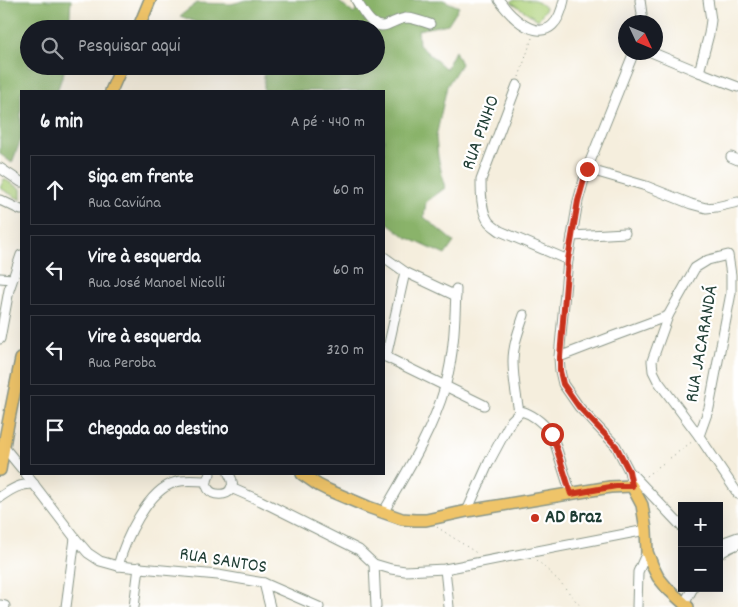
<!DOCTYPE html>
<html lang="pt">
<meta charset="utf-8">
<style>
:root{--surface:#171b24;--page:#20242c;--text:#f1f3f6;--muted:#9ea1a6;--line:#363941}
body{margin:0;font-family:Dekko,sans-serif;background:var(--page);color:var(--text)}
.controls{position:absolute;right:15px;bottom:15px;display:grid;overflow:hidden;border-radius:0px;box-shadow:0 5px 20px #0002}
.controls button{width:45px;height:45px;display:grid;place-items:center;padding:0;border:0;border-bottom:1px solid var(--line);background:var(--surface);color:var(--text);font:25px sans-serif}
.compass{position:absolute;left:618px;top:15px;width:45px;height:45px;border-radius:50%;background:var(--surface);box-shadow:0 5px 20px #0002;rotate:134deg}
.stop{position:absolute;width:15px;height:15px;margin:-11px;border:4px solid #c8321e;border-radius:50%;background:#fff}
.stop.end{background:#c8321e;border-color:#fff;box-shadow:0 1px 5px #0008}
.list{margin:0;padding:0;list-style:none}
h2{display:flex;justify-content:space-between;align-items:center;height:65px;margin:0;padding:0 20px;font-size:21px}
h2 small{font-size:16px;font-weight:400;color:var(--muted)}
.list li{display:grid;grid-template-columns:32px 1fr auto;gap:15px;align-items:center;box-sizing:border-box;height:70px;margin:0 10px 10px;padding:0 10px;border:1px solid var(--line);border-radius:0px}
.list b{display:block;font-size:19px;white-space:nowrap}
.list p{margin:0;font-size:16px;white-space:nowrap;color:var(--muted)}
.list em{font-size:16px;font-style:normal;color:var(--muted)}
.icon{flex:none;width:28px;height:28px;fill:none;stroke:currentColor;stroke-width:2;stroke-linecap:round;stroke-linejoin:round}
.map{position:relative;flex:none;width:738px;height:607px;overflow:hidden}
.search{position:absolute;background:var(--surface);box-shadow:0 5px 20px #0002;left:20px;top:20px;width:365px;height:55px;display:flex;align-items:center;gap:12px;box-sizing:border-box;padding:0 18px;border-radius:28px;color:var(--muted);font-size:19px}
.panel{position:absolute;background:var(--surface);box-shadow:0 5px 20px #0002;left:20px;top:90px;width:365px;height:385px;border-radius:0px}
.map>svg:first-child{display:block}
</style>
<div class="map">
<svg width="738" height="607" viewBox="0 0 738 607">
<rect width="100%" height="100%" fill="#fff"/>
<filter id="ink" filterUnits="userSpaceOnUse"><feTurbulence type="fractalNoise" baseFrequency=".02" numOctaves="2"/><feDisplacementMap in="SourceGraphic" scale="10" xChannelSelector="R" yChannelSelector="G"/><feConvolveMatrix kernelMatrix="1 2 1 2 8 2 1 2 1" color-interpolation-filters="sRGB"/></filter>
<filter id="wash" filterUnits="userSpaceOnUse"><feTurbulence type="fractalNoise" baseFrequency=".0096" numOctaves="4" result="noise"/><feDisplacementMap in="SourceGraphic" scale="20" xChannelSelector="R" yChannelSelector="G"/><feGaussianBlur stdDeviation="1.12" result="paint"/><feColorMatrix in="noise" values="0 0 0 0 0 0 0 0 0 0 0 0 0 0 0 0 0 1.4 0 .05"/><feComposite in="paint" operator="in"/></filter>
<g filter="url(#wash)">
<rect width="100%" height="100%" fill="#f5eedd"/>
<g fill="#add17a" stroke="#668757">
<path d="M513,0H535L546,8L538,20L511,2Z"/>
<path d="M4,179L21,189V200L0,188Z"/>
</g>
<g fill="#8ab36a" stroke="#54784f">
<path d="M0,0H71L69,29H29V66H65V69L57,91H21V139L12,163L0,154Z"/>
<path d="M247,0H337L354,14L360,0H443L459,7L448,24L418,30L419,45L446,69L455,51L461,64L447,86L436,137L438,157L445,188L426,202L424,217L454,242L445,255L406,237L384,220V91H264V72L261,66H376V29H214L180,16L197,3L231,4Z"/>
</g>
</g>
<g filter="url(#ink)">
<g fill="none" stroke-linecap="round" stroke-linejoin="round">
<defs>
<g id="minor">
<path d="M356,0C363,10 372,31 387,25C393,22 400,19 406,18C414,18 423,22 430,24"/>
<path d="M499,0C519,29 554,50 564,0"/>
<path d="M640,0L642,14L641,22"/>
<path d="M651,52L699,72L738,87"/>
<path d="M699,72L709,34L711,20L708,0"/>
<path d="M517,85L481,180C481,192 481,210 488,221C491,225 496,228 500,231L568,260"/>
<path d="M731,157L738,160"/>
<path d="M0,168L21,182"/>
<path d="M587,169L646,186L691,204L706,208L716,207L738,202"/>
<path d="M0,200L21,210"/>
<path d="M572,236L625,233"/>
<path d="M384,257L405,272L456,296"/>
<path d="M0,278L12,279"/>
<path d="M668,316L652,361L653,371L658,381L699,436L738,494"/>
<path d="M0,339L9,290L21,255"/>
<path d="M384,356L484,405"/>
<path d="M386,357L405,272"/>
<path d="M559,357L611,337L668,316L695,268L708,260L728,255L731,275V293L709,408L699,436"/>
<path d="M519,412C516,395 513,378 513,361C513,345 519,330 524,315"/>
<path d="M4,447L21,468"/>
<path d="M631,473L682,527"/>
<path d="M26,474L75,538L88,553L100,561L118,566L218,575L264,583L319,607"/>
<path d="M210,474C193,500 246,502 229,474"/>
<path d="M632,486L629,471L616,446L579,407L563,384L560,371L559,357L568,260L578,201L587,169L634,52"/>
<path d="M231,488L261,501L359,550L374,564L391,569L405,571L445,569L646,530"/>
<path d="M0,497C12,489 19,484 34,484"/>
<path d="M467,511L489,462L511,421L521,411C533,414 544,424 552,434L571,494"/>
<path d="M383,513C406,473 432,432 445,387C454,355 455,322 456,289"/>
<path d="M719,544L738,537"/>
<path d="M719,554L729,548L738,544"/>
<path d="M374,564L376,607"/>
<path d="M118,566C125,540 147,490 176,482C185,479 197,481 207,481"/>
<path d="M445,569L449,607"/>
<path d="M264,583L270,607"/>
<path d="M684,604L693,588"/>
<path d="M0,605L5,606"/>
<path d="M66,607L75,538"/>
<path d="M134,607L139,567"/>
<path d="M637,607L638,572L647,552"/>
</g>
<g id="major">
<path d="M138,29L150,0"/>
<path d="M111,91L122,66"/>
<path d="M0,470L6,434L21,359"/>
<path d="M302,474L318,485L328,490L368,507L402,519L415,520H426L467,511L610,487L632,486L642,505L646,530L647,552L653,567L658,577L667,588L688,607"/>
</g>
</defs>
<use href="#minor" stroke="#8a9688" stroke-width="11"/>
<use href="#major" stroke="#8a9688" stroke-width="14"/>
<g stroke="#8a9688" stroke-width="1" stroke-dasharray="1 4" stroke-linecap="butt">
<path d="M519,77L532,38"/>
<path d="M646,476L693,441"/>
<path d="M437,527L478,554"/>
<path d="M537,560L561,583L581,607"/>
</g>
<use href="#minor" stroke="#fff" stroke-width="9"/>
<use href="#major" stroke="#efc469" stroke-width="11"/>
</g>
</g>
<g fill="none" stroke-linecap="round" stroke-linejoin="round" filter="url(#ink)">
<path stroke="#c8321e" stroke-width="6" d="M552,434L571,494L616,486H632L629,471L616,446L579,407L563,384L560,371V357L568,260L578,201L587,169"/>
</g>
<circle fill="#c8321e" stroke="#fff" stroke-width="2" cx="535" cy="518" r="5"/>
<g text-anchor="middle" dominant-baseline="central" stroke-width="4.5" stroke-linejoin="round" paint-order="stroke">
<g font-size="19" fill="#1f3d34" stroke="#fff">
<text transform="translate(482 133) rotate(-70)">RUA PINHO</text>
<text transform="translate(703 344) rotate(-80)">RUA JACARANDÁ</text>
<text transform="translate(223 562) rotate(9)">RUA SANTOS</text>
</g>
<g font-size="19" font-weight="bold" fill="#1f3d34" stroke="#fff" text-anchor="start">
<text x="545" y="518">AD Braz</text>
</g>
</g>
</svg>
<div class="controls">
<button>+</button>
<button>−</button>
</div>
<svg class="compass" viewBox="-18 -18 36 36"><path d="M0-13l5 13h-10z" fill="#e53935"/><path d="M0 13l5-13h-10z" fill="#9ea1a6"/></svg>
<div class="stop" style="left:552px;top:434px"></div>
<div class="stop end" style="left:587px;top:169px"></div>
<div class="search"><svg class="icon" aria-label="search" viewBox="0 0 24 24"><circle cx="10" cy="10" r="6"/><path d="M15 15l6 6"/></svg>Pesquisar aqui</div>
<section class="panel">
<h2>6 min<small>A pé · 440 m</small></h2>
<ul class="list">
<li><svg class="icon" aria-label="ahead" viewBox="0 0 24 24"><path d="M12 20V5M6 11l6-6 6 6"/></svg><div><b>Siga em frente</b><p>Rua Caviúna</p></div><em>60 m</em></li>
<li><svg class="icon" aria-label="left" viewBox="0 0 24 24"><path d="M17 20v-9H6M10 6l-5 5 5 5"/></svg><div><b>Vire à esquerda</b><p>Rua José Manoel Nicolli</p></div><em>60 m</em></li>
<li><svg class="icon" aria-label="left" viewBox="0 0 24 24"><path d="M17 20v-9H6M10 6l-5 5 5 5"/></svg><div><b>Vire à esquerda</b><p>Rua Peroba</p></div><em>320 m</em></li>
<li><svg class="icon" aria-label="arrive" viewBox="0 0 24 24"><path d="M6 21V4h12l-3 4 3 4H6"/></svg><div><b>Chegada ao destino</b></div></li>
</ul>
</section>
</div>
